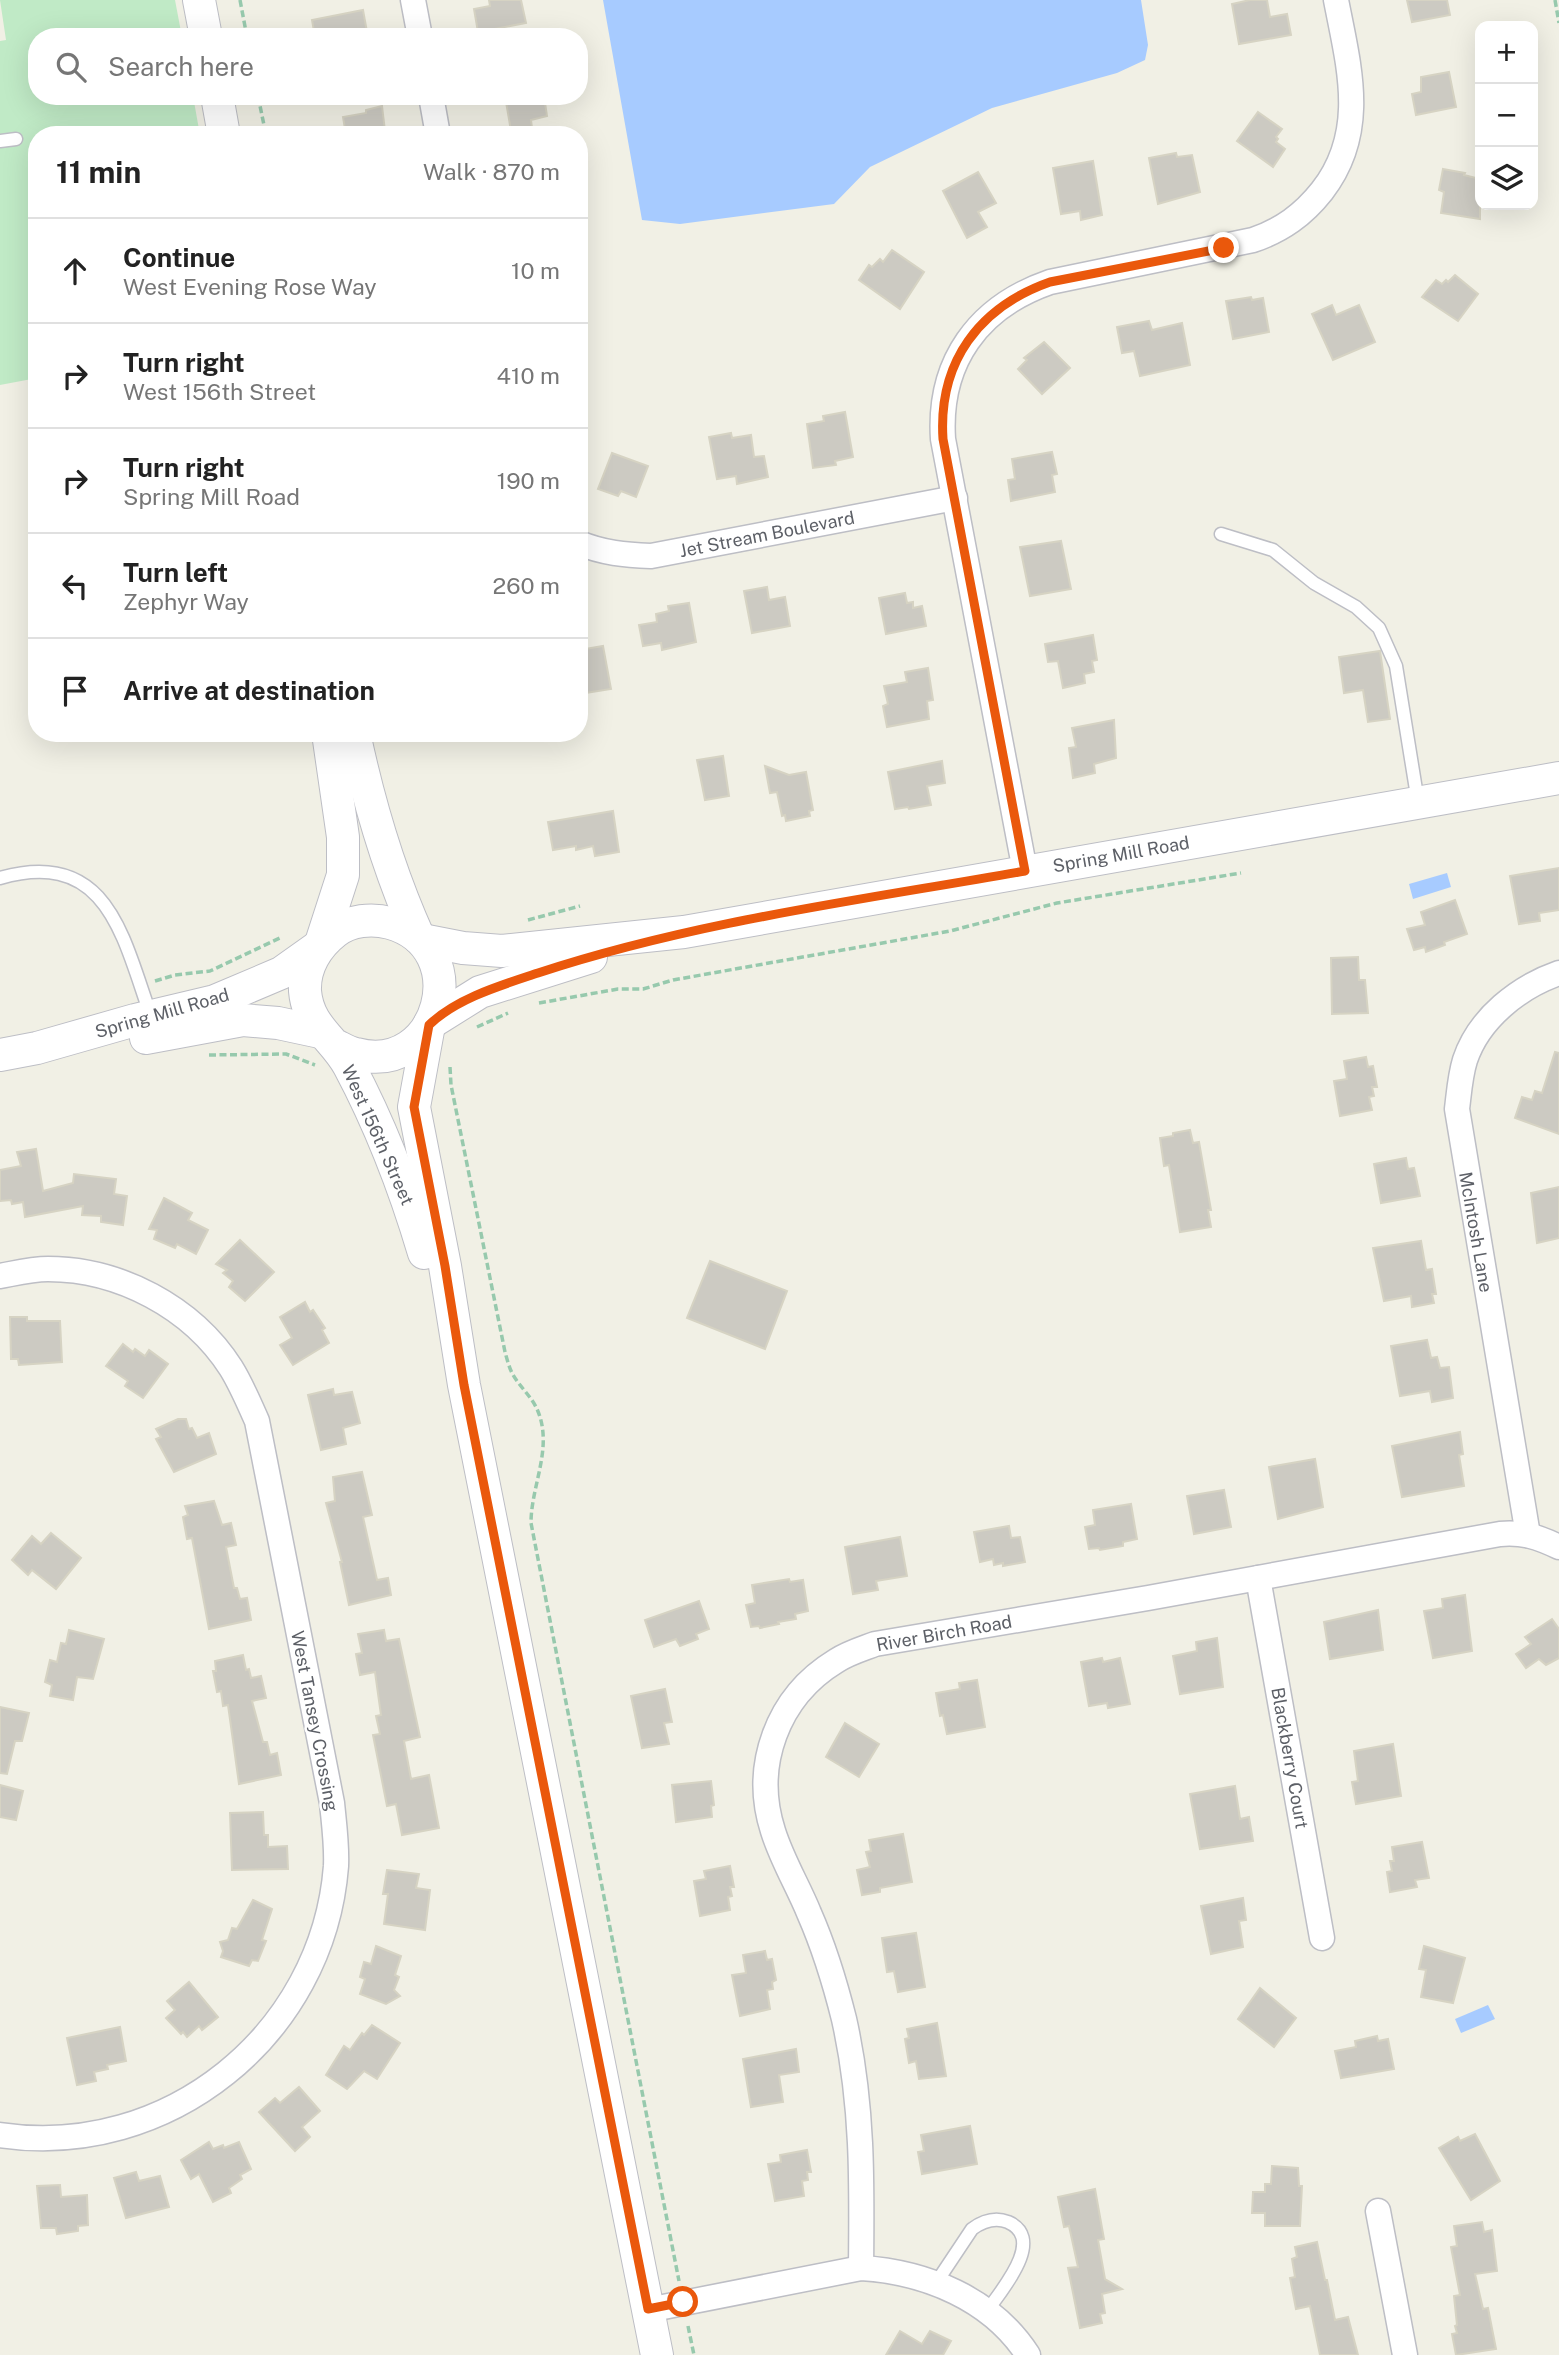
<!DOCTYPE html>
<meta charset="utf-8">
<style>
:root{--surface:#fff;--page:#f6f6f6;--text:#222;--muted:#767676;--line:#e0e0e0}
body{margin:0;font-family:"Public Sans",sans-serif;background:var(--page);color:var(--text)}
.controls{position:absolute;right:21px;top:21px;display:grid;overflow:hidden;border-radius:14px;box-shadow:0 7px 28px #0002}
.controls button{width:63px;height:63px;display:grid;place-items:center;padding:0;border:0;border-bottom:2px solid var(--line);background:var(--surface);color:var(--text);font:35px sans-serif}
.stop{position:absolute;width:21px;height:21px;margin:-16px;border:5px solid #ea580c;border-radius:50%;background:#fff}
.stop.end{background:#ea580c;border-color:#fff;box-shadow:0 2px 7px #0008}
.list{margin:0;padding:0;list-style:none}
h2{display:flex;justify-content:space-between;align-items:center;height:91px;margin:0;padding:0 28px;font-size:30px}
h2 small{font-size:23px;font-weight:400;color:var(--muted)}
.list li{display:grid;grid-template-columns:46px 1fr auto;gap:21px;align-items:center;box-sizing:border-box;height:105px;padding:0 28px;border-top:2px solid var(--line)}
.list b{display:block;font-size:26px;white-space:nowrap}
.list p{margin:0;font-size:23px;white-space:nowrap;color:var(--muted)}
.list em{font-size:23px;font-style:normal;color:var(--muted)}
.icon{flex:none;width:38px;height:38px;fill:none;stroke:currentColor;stroke-width:2;stroke-linecap:round;stroke-linejoin:round}
.map{position:relative;flex:none;width:1559px;height:2355px;overflow:hidden}
.search{position:absolute;background:var(--surface);box-shadow:0 7px 28px #0002;left:28px;top:28px;width:560px;height:77px;display:flex;align-items:center;gap:18px;box-sizing:border-box;padding:0 24px;border-radius:28px;color:var(--muted);font-size:26px}
.panel{position:absolute;background:var(--surface);box-shadow:0 7px 28px #0002;left:28px;top:126px;width:560px;height:616px;border-radius:28px}
.map>svg:first-child{display:block}
</style>
<div class="map">
<svg width="1559" height="2355" viewBox="0 0 1559 2355">
<rect width="100%" height="100%" fill="#f1f0e5"/>
<path fill="#c0eac6" d="M0,0H175L182,37H37V96H193L200,135H37V378L0,385V41L6,40Z"/>
<g fill="#a7cbff">
<path d="M603,0H1141L1148,45L1145,60L1117,73L992,108L870,167L834,204L680,224L642,220Z"/>
<path d="M1447,873L1451,887L1413,899L1409,884Z"/>
<path d="M1488,2005L1495,2019L1461,2033L1455,2019Z"/>
</g>
<g fill="#cccac2" stroke="#d6d3c3" stroke-width="2">
<path d="M489,0H521L526,23L478,32L474,9L490,6Z"/>
<path d="M1250,0H1267L1270,17L1287,14L1291,35L1239,44L1232,4Z"/>
<path d="M1407,0H1447L1450,15L1412,22Z"/>
<path d="M363,10L367,32L340,37H315L312,20Z"/>
<path d="M1449,72L1456,107L1416,115L1412,94L1421,92V77Z"/>
<path d="M505,96H544L547,116L531,120L532,128L511,131Z"/>
<path d="M382,106L385,131L378,132V135H346L343,117L366,113V110Z"/>
<path d="M1258,112L1282,129L1276,137L1278,139L1276,142L1285,149L1273,167L1237,141Z"/>
<path d="M1176,153L1177,157L1192,155L1200,192L1158,204L1149,158Z"/>
<path d="M1093,161L1102,215L1081,220L1080,211L1061,214L1053,168Z"/>
<path d="M1443,169L1465,173L1464,175L1480,179V219L1441,213L1444,192L1439,190Z"/>
<path d="M978,172L996,203L978,212L987,227L967,238L943,191Z"/>
<path d="M892,250L924,272L900,309L859,280L869,265L872,267L880,259L883,262Z"/>
<path d="M1455,275L1478,294L1458,321L1422,297L1436,280L1442,284L1446,280L1448,282Z"/>
<path d="M1251,297L1252,300L1263,298L1269,332L1233,339L1226,301Z"/>
<path d="M1332,305L1336,315L1359,305L1375,342L1333,360L1312,314Z"/>
<path d="M1149,321L1152,330L1182,323L1190,365L1140,376L1134,351L1122,353L1117,327Z"/>
<path d="M1044,342L1070,368L1042,394L1018,369L1027,360L1024,358Z"/>
<path d="M845,412L853,457L835,461L836,465L813,468L807,424L824,421L823,416Z"/>
<path d="M731,433L732,438L751,435L754,457L764,456L768,477L737,484L736,476L717,479L709,437Z"/>
<path d="M1052,452L1057,474L1052,475L1055,492L1011,501L1008,480L1015,479L1012,459Z"/>
<path d="M612,453L648,466L636,497L621,491L618,496L598,489Z"/>
<path d="M1061,541L1071,589L1030,596L1020,547Z"/>
<path d="M767,587L769,600L785,597L790,626L752,633L744,591Z"/>
<path d="M905,593L907,603L913,602V608L922,606L926,626L886,634L879,598Z"/>
<path d="M689,603L696,642L662,650L661,643L643,646L639,625L657,622L656,614L669,611L668,606Z"/>
<path d="M1093,635L1097,660L1092,661L1094,672L1084,674L1085,683L1063,688L1058,661L1048,662L1045,644Z"/>
<path d="M603,646L611,689L579,694V650Z"/>
<path d="M1380,651L1390,719L1368,722L1363,690L1344,693L1339,657Z"/>
<path d="M928,668L933,700L927,701L929,719L887,727L883,706L888,704L884,686L907,682L905,672Z"/>
<path d="M1114,720L1116,758L1094,764L1095,773L1073,778L1069,748L1076,747L1072,728Z"/>
<path d="M723,756L729,796L705,800L697,760Z"/>
<path d="M942,761L945,783L927,786L931,805L909,809L908,807L895,809L888,772Z"/>
<path d="M765,766L789,775L806,772L813,810L809,811L810,816L786,821L785,815L782,816L777,792L770,793Z"/>
<path d="M613,811L619,852L595,856L593,846L576,850V846L553,850L548,822Z"/>
<path d="M1559,868V910L1539,913L1540,921L1519,924L1510,876Z"/>
<path d="M1455,900L1467,934L1444,942L1445,945L1426,952L1425,947L1414,950L1407,929L1425,925L1421,912Z"/>
<path d="M1358,957L1359,980H1365L1368,1013L1332,1014L1331,958Z"/>
<path d="M1555,1052L1559,1053V1134L1515,1118L1522,1097L1532,1100L1535,1091L1542,1093Z"/>
<path d="M1366,1057L1368,1067L1373,1066L1377,1087H1372L1374,1096L1369,1097L1372,1110L1340,1116L1334,1081L1347,1079L1344,1061Z"/>
<path d="M1190,1130L1193,1143L1199,1142L1211,1210H1208L1211,1227L1180,1232L1169,1165L1164,1166L1160,1138L1173,1136V1133Z"/>
<path d="M36,1149L43,1191L73,1183L74,1174L116,1179L114,1194L127,1196L123,1225L101,1222V1216L82,1215L83,1206L25,1217L23,1202L12,1204L11,1200L0,1201V1170L21,1166L17,1152Z"/>
<path d="M1406,1158L1408,1169L1414,1168L1420,1196L1381,1203L1374,1164Z"/>
<path d="M1559,1187V1238L1537,1243L1531,1193Z"/>
<path d="M164,1198L192,1213L188,1220L208,1230L196,1254L177,1244L175,1248L154,1239L157,1230L149,1229Z"/>
<path d="M240,1240L274,1272L245,1301L229,1287L233,1281L223,1273L227,1270L216,1264Z"/>
<path d="M1421,1241L1426,1270L1432,1269L1436,1294H1432L1434,1303L1412,1307L1411,1296L1384,1301L1373,1248Z"/>
<path d="M710,1261L787,1291L765,1349L687,1318Z"/>
<path d="M305,1302L310,1312L313,1310L325,1328L322,1330L329,1343L293,1365L280,1345L292,1338L280,1317Z"/>
<path d="M10,1317H27V1321H60L62,1362L19,1365L18,1359H11Z"/>
<path d="M1427,1340L1431,1358L1437,1357L1440,1368L1449,1367L1453,1398L1432,1402L1430,1391L1400,1396L1391,1346Z"/>
<path d="M123,1344L133,1352L135,1349L145,1356L149,1350L168,1364L143,1398L125,1386L128,1381L106,1366Z"/>
<path d="M333,1389L334,1395L352,1392L360,1423L343,1428L346,1444L321,1450L308,1395Z"/>
<path d="M178,1419H186L189,1429L192,1428L197,1438L209,1433L216,1454L174,1472L156,1439L161,1437L156,1429Z"/>
<path d="M1460,1432L1463,1454L1459,1455L1464,1486L1402,1497L1392,1446Z"/>
<path d="M1315,1459L1323,1507L1278,1519L1269,1467Z"/>
<path d="M362,1472L372,1515L363,1517L377,1580L388,1578L391,1595L349,1605L340,1562H342L326,1503L335,1501L333,1477Z"/>
<path d="M1224,1490L1231,1527L1194,1534L1187,1496Z"/>
<path d="M214,1501L222,1525L231,1523L236,1545L226,1547L234,1588H237L240,1599L247,1598L251,1620L209,1629L192,1538L187,1539L183,1517L188,1515L185,1506Z"/>
<path d="M1131,1504L1137,1539L1123,1542V1546L1100,1550L1099,1548L1089,1549L1085,1527L1095,1525L1093,1510Z"/>
<path d="M1009,1526L1011,1538L1020,1537L1025,1562L1003,1566V1563L994,1565L993,1559L980,1562L974,1532Z"/>
<path d="M51,1533L81,1558L56,1589L32,1570L28,1575L12,1560L32,1536L41,1544Z"/>
<path d="M900,1537L907,1576L876,1581L878,1590L853,1594L845,1547Z"/>
<path d="M789,1579L790,1582L803,1580L808,1611L795,1614L796,1619L778,1622L779,1624L760,1628L759,1626L751,1627L746,1605L755,1603L752,1585Z"/>
<path d="M1465,1595L1472,1651L1433,1658L1424,1611L1443,1608L1442,1599Z"/>
<path d="M699,1601L709,1629L696,1634L698,1639L680,1646L676,1639L654,1647L645,1620Z"/>
<path d="M1378,1610L1383,1650L1330,1659L1324,1622Z"/>
<path d="M1552,1619L1559,1629V1658L1546,1665L1539,1659L1526,1668L1516,1654L1531,1644L1525,1637Z"/>
<path d="M69,1630L104,1639L93,1679L77,1677L73,1700L50,1696L52,1685L45,1682L50,1660L57,1662L61,1643L66,1644Z"/>
<path d="M384,1630L386,1641L399,1639L420,1737L404,1741L411,1779L429,1775L439,1828L402,1835L396,1804L387,1806L373,1735L380,1734L376,1716L381,1715L375,1672L360,1675L356,1654L362,1653L358,1634Z"/>
<path d="M1217,1638L1223,1687L1180,1694L1173,1656L1197,1651L1196,1642Z"/>
<path d="M243,1655L246,1670L249,1669L251,1678L261,1676L266,1698L252,1701L263,1742H267L270,1755L277,1753L281,1775L239,1784L228,1705L223,1706L221,1691L217,1692L213,1671H216L215,1661Z"/>
<path d="M1102,1658L1103,1662L1120,1658L1130,1704L1108,1708L1107,1703L1089,1706L1081,1662Z"/>
<path d="M977,1680L985,1727L947,1734L943,1715L940,1716L936,1693L960,1689L959,1683Z"/>
<path d="M665,1689L672,1722L664,1723L669,1744L642,1748L631,1696Z"/>
<path d="M0,1707L29,1713L22,1741H15L7,1774L0,1773Z"/>
<path d="M845,1723L879,1744L859,1777L826,1757Z"/>
<path d="M1393,1744L1401,1796L1356,1804L1352,1782L1358,1781L1354,1751Z"/>
<path d="M711,1781L714,1805L711,1806L712,1817L676,1822L672,1785Z"/>
<path d="M0,1785L23,1791L16,1820L0,1817Z"/>
<path d="M1235,1786L1240,1819L1249,1817L1253,1841L1200,1849L1190,1794Z"/>
<path d="M263,1812L264,1835H268V1847L287,1846L288,1869L232,1870L230,1813Z"/>
<path d="M903,1834L912,1882L880,1888V1892L862,1895L857,1870L870,1867L866,1852L871,1851L869,1840Z"/>
<path d="M1422,1842L1429,1878L1415,1880L1417,1887L1390,1892L1387,1872L1392,1871L1390,1861H1394L1392,1847Z"/>
<path d="M730,1866L734,1887H730L732,1896L728,1897L730,1910L700,1916L694,1881L706,1879L704,1871Z"/>
<path d="M387,1870L419,1874L416,1888L430,1890L425,1930L384,1924L388,1894H383Z"/>
<path d="M1243,1898L1246,1920L1239,1921L1243,1947L1211,1954L1201,1906Z"/>
<path d="M253,1900L272,1909L262,1940L266,1941L258,1961L252,1960L249,1966L221,1957L223,1951L220,1942L228,1940L232,1928L237,1929Z"/>
<path d="M916,1933L925,1987L898,1992L894,1971L887,1972L882,1938Z"/>
<path d="M376,1946L401,1956L395,1975L399,1977L394,1990L400,1996L386,2004L360,1994L365,1979L360,1977L364,1962L371,1964Z"/>
<path d="M1424,1946L1465,1958L1453,2003L1421,1997L1426,1970L1419,1969Z"/>
<path d="M765,1951L767,1960L772,1959L776,1980L772,1982L773,1989L767,1990L770,2009L740,2016L732,1975L746,1973L743,1955Z"/>
<path d="M189,1982L218,2017L202,2030L199,2026L187,2037L183,2032L181,2034L166,2018L175,2010L167,2001Z"/>
<path d="M1260,1988L1296,2018L1274,2047L1238,2019Z"/>
<path d="M937,2023L946,2076L919,2079L916,2061L909,2063L905,2039L909,2038L907,2029Z"/>
<path d="M372,2025L400,2043L377,2079L364,2071L347,2089L326,2075L344,2046L350,2050L362,2033L364,2035Z"/>
<path d="M120,2027L126,2061L107,2065L108,2069L94,2072L96,2081L77,2085L67,2038Z"/>
<path d="M1377,2036L1378,2041L1388,2039L1394,2069L1341,2078L1335,2051L1356,2047L1355,2041Z"/>
<path d="M796,2049L799,2072L779,2075L783,2102L751,2107L743,2059Z"/>
<path d="M299,2087L320,2111L302,2127L310,2137L295,2151L259,2112L275,2098L280,2103Z"/>
<path d="M970,2126L977,2164L922,2174L918,2152L924,2151L921,2135Z"/>
<path d="M1475,2134L1500,2181L1471,2200L1439,2148L1458,2137L1460,2141Z"/>
<path d="M209,2142L213,2149L223,2145L224,2148L239,2142L251,2169L240,2175L242,2179L229,2188L231,2193L213,2202L199,2174L191,2179L181,2160Z"/>
<path d="M807,2150L811,2172H807L808,2180L802,2181L804,2196L775,2201L768,2164L781,2162L780,2155Z"/>
<path d="M1272,2166L1298,2168L1299,2186H1302L1300,2226H1265V2213H1252L1253,2192H1265V2184H1271Z"/>
<path d="M136,2172L139,2181L160,2176L169,2207L126,2218L114,2178Z"/>
<path d="M60,2185L61,2197L87,2195L88,2225L78,2226V2231L57,2234L56,2228H41L37,2186Z"/>
<path d="M1095,2189L1104,2239L1098,2240L1105,2279L1122,2289L1102,2294L1105,2313L1100,2314L1102,2323L1080,2328L1068,2268L1078,2267L1069,2226L1064,2227L1058,2197Z"/>
<path d="M1482,2222L1484,2232L1492,2230L1497,2271L1475,2274L1483,2309L1488,2308L1496,2349L1456,2355L1452,2334L1457,2333L1455,2326L1457,2325L1454,2296L1460,2295L1451,2247L1457,2246L1454,2226Z"/>
<path d="M1317,2242L1325,2280H1327L1335,2320L1348,2317L1358,2355H1320L1310,2306L1296,2309L1290,2278L1295,2277L1292,2259L1297,2257L1295,2247Z"/>
<path d="M900,2331L922,2344L930,2331L951,2341L943,2355H886Z"/>
</g>
<g fill="none" stroke-linecap="round" stroke-linejoin="round">
<defs>
<g id="service">
<path d="M0,141L16,139"/>
<path d="M1221,534L1273,550L1314,583L1356,607L1379,628L1396,666L1418,802"/>
<path d="M0,878C108,847 123,938 151,1016"/>
<path d="M936,2283L972,2229C983,2221 995,2217 1008,2222C1047,2239 1000,2292 987,2311"/>
</g>
<g id="minor">
<path d="M413,0L420,37"/>
<path d="M431,96L438,135"/>
<path d="M579,543C603,553 625,555 651,556L955,498"/>
<path d="M1025,871L943,439C938,362 978,307 1050,282L1253,240C1282,230 1303,215 1322,191C1368,132 1349,67 1336,0"/>
<path d="M0,1276C16,1273 32,1269 48,1269C119,1269 192,1307 231,1368C241,1384 249,1403 257,1421L332,1803C334,1824 337,1845 336,1866C323,2035 167,2160 0,2135"/>
<path d="M1528,1535L1457,1109C1459,1093 1460,1076 1465,1060C1479,1018 1519,987 1559,973"/>
<path d="M1258,1578L1322,1938"/>
<path d="M1378,2211L1405,2355"/>
<path d="M861,2268C862,2183 863,2103 844,2019C835,1983 824,1947 809,1913C798,1886 782,1860 773,1831C752,1766 777,1697 836,1661C848,1653 862,1649 875,1644L1148,1598L1500,1534C1523,1532 1538,1537 1559,1547"/>
<path d="M648,2310L861,2268C926,2272 992,2299 1028,2355"/>
</g>
<g id="tertiary">
<path d="M199,0L206,37"/>
<path d="M217,96L224,135"/>
<path d="M354,733C369,804 389,872 419,938"/>
<path d="M422,940L463,948L502,951L684,932L1559,778"/>
<path d="M321,943L343,875V837L328,733"/>
<path d="M432,1022L480,992L591,957"/>
<path d="M429,1025L414,1107L445,1266L464,1385L657,2355"/>
<path d="M146,1038L243,1020L278,1023L320,1032"/>
<path d="M337,1046C343,1049 350,1053 356,1054C440,1077 476,947 390,923C372,918 350,920 335,932C317,946 304,967 305,991C308,1027 334,1038 349,1066C381,1126 405,1189 424,1253"/>
<path d="M0,1055L37,1048L135,1020L215,1001L281,973L319,946"/>
</g>
</defs>
<use href="#service" stroke="#bdbec5" stroke-width="15"/>
<use href="#minor" stroke="#bdbec5" stroke-width="27"/>
<use href="#tertiary" stroke="#bdbec5" stroke-width="34"/>
<g stroke="#97c9ad" stroke-width="3.5" stroke-dasharray="7 3.5" stroke-linecap="butt">
<path d="M240,0L247,37"/>
<path d="M1555,0L1559,23"/>
<path d="M258,96L266,135"/>
<path d="M528,920L580,906"/>
<path d="M155,981L175,975L210,971L282,937"/>
<path d="M539,1003L618,989H643L673,980L950,931L1057,903L1241,873"/>
<path d="M477,1027L508,1013"/>
<path d="M209,1055L286,1054L315,1065"/>
<path d="M450,1067L451,1085L505,1352C507,1359 509,1367 512,1373C519,1386 531,1396 537,1409C554,1447 531,1485 531,1523L679,2281"/>
<path d="M688,2326L694,2355"/>
</g>
<use href="#service" stroke="#fff" stroke-width="12"/>
<use href="#minor" stroke="#fff" stroke-width="24"/>
<use href="#tertiary" stroke="#fff" stroke-width="32"/>
</g>
<g fill="none" stroke-linecap="round" stroke-linejoin="round">
<path stroke="#ea580c" stroke-width="9" d="M683,2302L648,2309L464,1385L445,1266L414,1107L429,1025C457,998 502,985 538,973C696,921 862,900 1025,871L943,439C938,362 979,307 1050,282L1224,248"/>
</g>
<g text-anchor="middle" dominant-baseline="central" stroke-width="5" stroke-linejoin="round" paint-order="stroke">
<g font-size="18" fill="#5d6067" stroke="#fff">
<text transform="translate(767 534) rotate(-11)">Jet Stream Boulevard</text>
<text transform="translate(1121 854) rotate(-10)">Spring Mill Road</text>
<text transform="translate(162 1013) rotate(-16)">Spring Mill Road</text>
<text transform="translate(378 1135) rotate(66)">West 156th Street</text>
<text transform="translate(1476 1232) rotate(80)">McIntosh Lane</text>
<text transform="translate(944 1633) rotate(-10)">River Birch Road</text>
<text transform="translate(315 1721) rotate(79)">West Tansey Crossing</text>
<text transform="translate(1290 1758) rotate(80)">Blackberry Court</text>
</g>
</g>
</svg>
<div class="controls">
<button>+</button>
<button>−</button>
<button><svg class="icon" aria-label="layers" viewBox="0 0 24 24"><path d="M12 4l9 5-9 5-9-5zM3 14l9 5 9-5"/></svg></button>
</div>
<div class="stop" style="left:683px;top:2302px"></div>
<div class="stop end" style="left:1224px;top:248px"></div>
<div class="search"><svg class="icon" aria-label="search" viewBox="0 0 24 24"><circle cx="10" cy="10" r="6"/><path d="M15 15l6 6"/></svg>Search here</div>
<section class="panel">
<h2>11 min<small>Walk · 870 m</small></h2>
<ul class="list">
<li><svg class="icon" aria-label="ahead" viewBox="0 0 24 24"><path d="M12 20V5M6 11l6-6 6 6"/></svg><div><b>Continue</b><p>West Evening Rose Way</p></div><em>10 m</em></li>
<li><svg class="icon" aria-label="right" viewBox="0 0 24 24"><path d="M7 20v-9h11M14 6l5 5-5 5"/></svg><div><b>Turn right</b><p>West 156th Street</p></div><em>410 m</em></li>
<li><svg class="icon" aria-label="right" viewBox="0 0 24 24"><path d="M7 20v-9h11M14 6l5 5-5 5"/></svg><div><b>Turn right</b><p>Spring Mill Road</p></div><em>190 m</em></li>
<li><svg class="icon" aria-label="left" viewBox="0 0 24 24"><path d="M17 20v-9H6M10 6l-5 5 5 5"/></svg><div><b>Turn left</b><p>Zephyr Way</p></div><em>260 m</em></li>
<li><svg class="icon" aria-label="arrive" viewBox="0 0 24 24"><path d="M6 21V4h12l-3 4 3 4H6"/></svg><div><b>Arrive at destination</b></div></li>
</ul>
</section>
</div>
